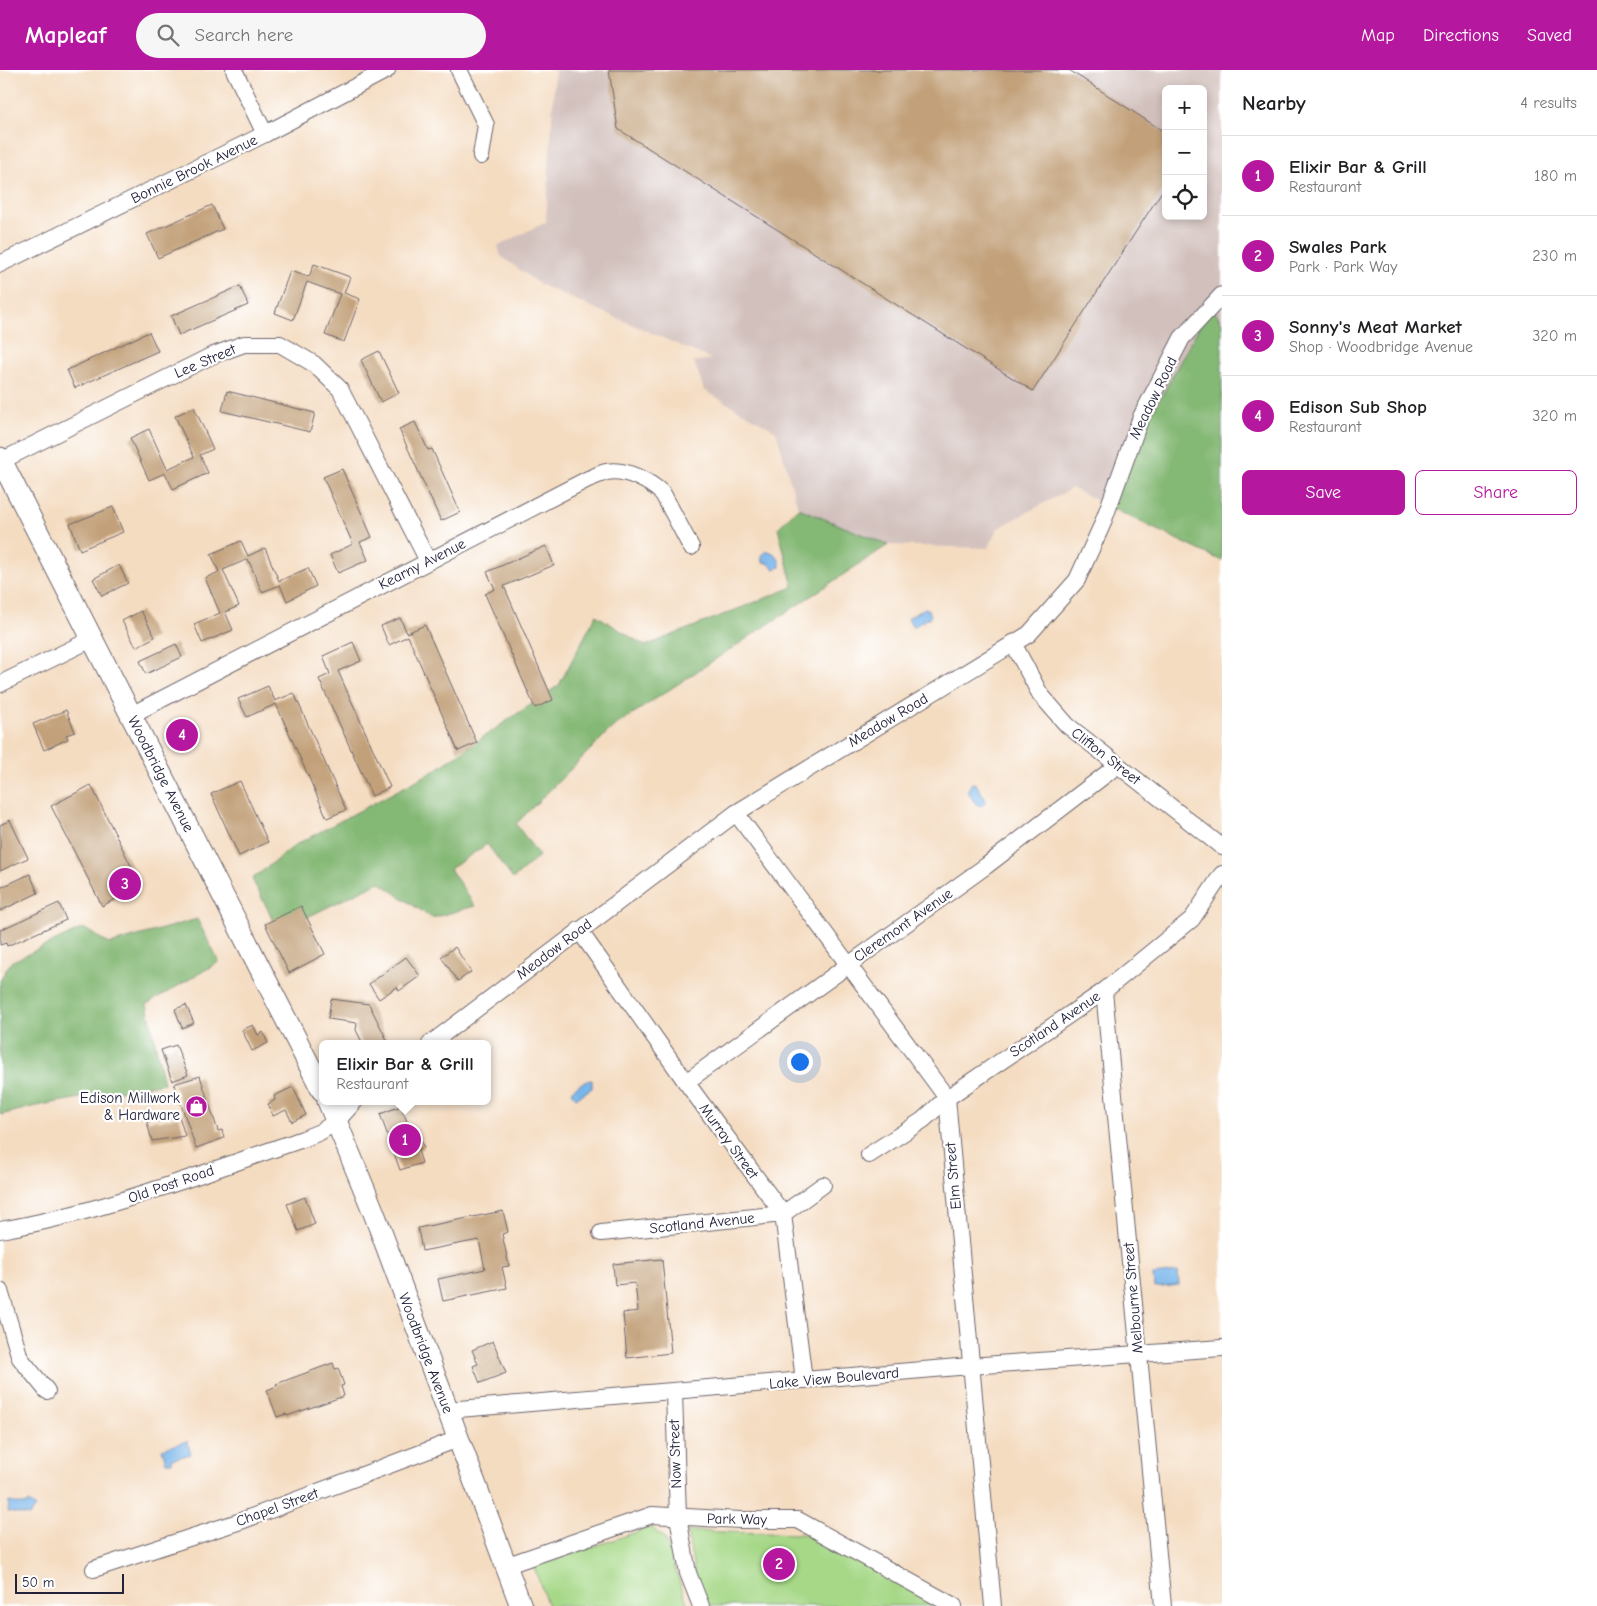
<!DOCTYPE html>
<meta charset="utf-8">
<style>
:root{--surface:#fff;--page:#f6f6f6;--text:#202124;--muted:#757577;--line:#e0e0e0;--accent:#b5179e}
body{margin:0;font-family:"Comic Neue",sans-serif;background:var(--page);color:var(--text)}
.controls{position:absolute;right:15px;top:15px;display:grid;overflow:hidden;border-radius:8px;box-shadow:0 2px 8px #0003}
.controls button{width:45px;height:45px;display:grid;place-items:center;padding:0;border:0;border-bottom:1px solid var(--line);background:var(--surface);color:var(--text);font:25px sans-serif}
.scale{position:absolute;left:15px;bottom:12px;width:109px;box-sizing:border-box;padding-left:5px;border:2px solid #22223b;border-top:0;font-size:14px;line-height:18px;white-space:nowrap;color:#22223b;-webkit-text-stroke:4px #fff;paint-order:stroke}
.you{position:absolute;left:799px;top:991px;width:18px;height:18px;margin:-12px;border:4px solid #fff;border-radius:50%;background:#1a73e8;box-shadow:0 0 0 8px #1a73e833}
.badge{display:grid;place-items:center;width:32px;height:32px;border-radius:50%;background:var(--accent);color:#fff;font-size:16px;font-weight:700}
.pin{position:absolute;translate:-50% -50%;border:2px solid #fff;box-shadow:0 1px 5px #0006}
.popup{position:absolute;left:319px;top:970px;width:172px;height:65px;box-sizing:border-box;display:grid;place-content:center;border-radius:8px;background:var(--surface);filter:drop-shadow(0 1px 4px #0005);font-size:16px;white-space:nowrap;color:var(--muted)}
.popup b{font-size:19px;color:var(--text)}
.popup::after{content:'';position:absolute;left:50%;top:100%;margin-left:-10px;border:10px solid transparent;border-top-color:var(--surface)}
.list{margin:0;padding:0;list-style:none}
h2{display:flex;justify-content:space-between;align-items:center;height:65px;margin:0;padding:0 20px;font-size:21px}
h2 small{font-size:16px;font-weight:400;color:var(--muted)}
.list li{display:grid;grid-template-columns:32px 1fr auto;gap:15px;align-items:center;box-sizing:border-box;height:80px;padding:0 20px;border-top:1px solid var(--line)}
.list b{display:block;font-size:19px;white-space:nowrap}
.list p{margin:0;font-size:16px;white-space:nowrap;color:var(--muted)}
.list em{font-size:16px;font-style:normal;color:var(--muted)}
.actions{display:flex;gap:10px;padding:15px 20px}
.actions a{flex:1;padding:11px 0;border:1px solid var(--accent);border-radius:8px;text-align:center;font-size:18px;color:var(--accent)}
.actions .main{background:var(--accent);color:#fff}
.icon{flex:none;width:28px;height:28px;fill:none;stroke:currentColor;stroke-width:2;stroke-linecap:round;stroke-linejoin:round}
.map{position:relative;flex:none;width:1222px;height:1536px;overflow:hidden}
header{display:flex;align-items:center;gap:30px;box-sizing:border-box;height:70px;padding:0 25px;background:var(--accent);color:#fff}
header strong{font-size:24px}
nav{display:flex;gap:28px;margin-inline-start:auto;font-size:18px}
.search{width:350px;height:45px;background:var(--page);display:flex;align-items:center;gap:12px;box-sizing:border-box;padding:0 18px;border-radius:28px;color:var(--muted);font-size:19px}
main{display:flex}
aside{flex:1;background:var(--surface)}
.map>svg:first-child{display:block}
</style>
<header>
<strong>Mapleaf</strong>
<div class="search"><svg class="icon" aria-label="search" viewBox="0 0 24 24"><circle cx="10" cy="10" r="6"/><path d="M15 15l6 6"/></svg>Search here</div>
<nav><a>Map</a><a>Directions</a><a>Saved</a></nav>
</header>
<main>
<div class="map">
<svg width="1222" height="1536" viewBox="0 0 1222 1536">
<rect width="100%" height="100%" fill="#fff"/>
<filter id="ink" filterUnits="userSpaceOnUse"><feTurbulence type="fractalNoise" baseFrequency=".02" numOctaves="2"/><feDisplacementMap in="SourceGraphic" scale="10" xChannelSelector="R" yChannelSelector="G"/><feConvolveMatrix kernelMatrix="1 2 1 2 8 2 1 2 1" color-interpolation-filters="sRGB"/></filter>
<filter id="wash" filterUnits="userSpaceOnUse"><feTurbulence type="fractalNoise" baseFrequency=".0096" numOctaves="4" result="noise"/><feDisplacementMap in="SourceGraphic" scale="20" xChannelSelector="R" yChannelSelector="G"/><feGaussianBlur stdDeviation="1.12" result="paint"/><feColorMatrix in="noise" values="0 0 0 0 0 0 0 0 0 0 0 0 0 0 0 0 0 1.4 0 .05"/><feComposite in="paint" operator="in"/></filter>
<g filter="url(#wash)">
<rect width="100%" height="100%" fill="#f4dcc1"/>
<path fill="#d1c0bc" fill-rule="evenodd" d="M555,0H1222V253L1212,236L1103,434L1072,418L997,459L988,478L888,475L798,438L776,361L704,320L694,292L711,289L539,214L501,186L498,176L546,152ZM1166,19H1203V146H1166Z"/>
<g fill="#a6d887" stroke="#647d61">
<path d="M651,1457L665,1469L688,1536H548L534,1497Z"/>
<path d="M687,1461L800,1464L812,1466L939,1536H706L696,1511Z"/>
</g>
<g fill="#84b874" stroke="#536d58">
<path d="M1211,235L1222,253V491L1103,434Z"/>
<path d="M798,438L888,475L613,657L516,754L539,786L513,809L487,774L450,799L475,836L432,848L379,812L279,861L252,809L297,774L434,701L559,615L596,545L645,576L793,517L778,458Z"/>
<path d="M197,849L219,892L147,934L164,1013L41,1035L0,1045V910L11,892L83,858L110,874Z"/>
</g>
<g fill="#78b6eb" stroke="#4d6c93">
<path d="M768,481C775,482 781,490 780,497L774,499L768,493L762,492V484Z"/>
<path d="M925,538L928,539L931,545L930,547L913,557L908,548Z"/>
<path d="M972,713L976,714L985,728V733L982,736L976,734L967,721Z"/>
<path d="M592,1010V1018L576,1028L572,1024V1020L585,1011Z"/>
<path d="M1178,1202L1179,1215L1154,1218L1153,1205Z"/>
<path d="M187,1371L191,1384L172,1389V1392H166L162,1379Z"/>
<path d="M9,1432L26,1435L28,1432L36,1438L29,1446L8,1442Z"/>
</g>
<g id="blocks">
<g fill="#c2a17a">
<path d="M609,0H1069L1166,63V115L1033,321L618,59Z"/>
<path d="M212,135L223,159L158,188L147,164Z"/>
<path d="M314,194L350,207L344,223L360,229L344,272L325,265L340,224L307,212L293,250L275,243L290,201L309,207Z"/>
<path d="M240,216L248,235L179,265L171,246Z"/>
<path d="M149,262L158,281L75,318L67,300Z"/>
<path d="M379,281L399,323L381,332L361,290Z"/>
<path d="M227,321L315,343L310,362L222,341Z"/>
<path d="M194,337L213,379L200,385L208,403L173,419L165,403L149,410L130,368L149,359L167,399L194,387L175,346Z"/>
<path d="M415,352L428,380L432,379L460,442L441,451L399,359Z"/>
<path d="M342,399L372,467L360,472L368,490L338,503L330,485L353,474L323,407Z"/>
<path d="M113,437L123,462L80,480L70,454Z"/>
<path d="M241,471L248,486L265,478L279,511L308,498L316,516L287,531L280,515L262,522L248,489L223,500L239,536L225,542L233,560L202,573L194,554L220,543L205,508L219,502L211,484Z"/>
<path d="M546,476L554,495L504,516L553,630L535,638L485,524L495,519L487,502Z"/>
<path d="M119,495L128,513L102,526L93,509Z"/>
<path d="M141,541L155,567L136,577L122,551Z"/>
<path d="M400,548L407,563L425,555L477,673L458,681L408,566L389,575L381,556Z"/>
<path d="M353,572L361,591L338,601L390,717L372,726L319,609L330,604L323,586Z"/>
<path d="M176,574L182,587L146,604L140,591Z"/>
<path d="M268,616L275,631L294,623L346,740L327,748L276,634L247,647L238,629Z"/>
<path d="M66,640L75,662L66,665L68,669L44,680L33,654Z"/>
<path d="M192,653L197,665L172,677L166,665Z"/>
<path d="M240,711L268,772L239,786L211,724Z"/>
<path d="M91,715L141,816L102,836L51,736Z"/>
<path d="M10,750L28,788L0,801V755Z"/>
<path d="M30,804L38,823L0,841V818Z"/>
<path d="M59,833L66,850L7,876L6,873L0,875V860Z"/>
<path d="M301,836L325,884L289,903L265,854Z"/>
<path d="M455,877L471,902L458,911L441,887Z"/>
<path d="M406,887L420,906L399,921L397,917L379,929L369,914Z"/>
<path d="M331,929L369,934L387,970L378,974H363L356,960L357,953L328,949Z"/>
<path d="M186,935L194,953L182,958L175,939Z"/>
<path d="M253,955L258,965L263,962L268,973L252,981L242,960Z"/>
<path d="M176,975L188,1005L172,1011L161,980Z"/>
<path d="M200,1006L218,1061L222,1060L224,1068L196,1078L174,1014Z"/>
<path d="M293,1017L306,1045L292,1052L286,1040L273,1046L268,1034L275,1030L274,1026Z"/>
<path d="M401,1036L411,1062L417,1060L424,1078L418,1080L422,1093L400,1100L380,1044Z"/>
<path d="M179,1046L185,1066L152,1071L147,1052L157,1049L158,1052Z"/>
<path d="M305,1127L315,1154L298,1161L287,1134Z"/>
<path d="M503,1141L508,1162L502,1164L509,1196L502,1197L507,1218L443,1231L438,1209L485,1199L479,1170L422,1181L418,1158Z"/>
<path d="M662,1189L671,1283L627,1288L623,1243L638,1241L635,1213L615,1215L613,1194Z"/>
<path d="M493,1271L506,1303L480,1313L473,1296L478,1294L472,1280Z"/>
<path d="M333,1293L335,1299L338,1298L344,1315L341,1316L344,1326L287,1346L286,1344L277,1347L267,1320L277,1316L276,1314Z"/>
</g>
</g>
</g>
<g filter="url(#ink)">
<use href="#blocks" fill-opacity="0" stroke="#6c636a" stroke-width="1"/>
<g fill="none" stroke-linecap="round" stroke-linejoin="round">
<defs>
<g id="minor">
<path d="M234,0L265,64"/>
<path d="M459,0L486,55L481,86"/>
<path d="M0,194L265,64L387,0"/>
<path d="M1,391L211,286L244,274H280L314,294L340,319L428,491"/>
<path d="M1013,573L1040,624L1067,655L1222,777"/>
<path d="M0,614L92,569"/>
<path d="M131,645L588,409C594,407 601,403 607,402C625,398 651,412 663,424L691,477"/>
<path d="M736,743L947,1028L993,1536"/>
<path d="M579,860L686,1012L783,1144L804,1310"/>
<path d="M1104,921L1163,1536"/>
<path d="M430,974L736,743L1029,564L1077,510L1102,455L1141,347L1182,268L1222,225"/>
<path d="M686,1012L986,796L1118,695"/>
<path d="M869,1085L923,1050L947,1028L1104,921L1192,849L1222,804"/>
<path d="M0,1160C104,1142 203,1103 303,1069L320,1062L337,1051L355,1031"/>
<path d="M601,1163L783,1144L823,1115"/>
<path d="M0,1221L20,1288L47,1321"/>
<path d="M674,1322L678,1447L688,1503L701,1536"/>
<path d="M447,1340L970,1296L1222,1278"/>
<path d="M505,1496L652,1445L740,1450H798L954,1536"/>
<path d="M94,1499L241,1451L458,1369"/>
</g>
<g id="major">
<path d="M0,388L322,1020"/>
<path d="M328,1031L374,1143L521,1536"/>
</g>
</defs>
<use href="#minor" stroke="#6c636a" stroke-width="18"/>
<use href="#major" stroke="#6c636a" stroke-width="23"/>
<use href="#minor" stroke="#fff" stroke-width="16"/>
<use href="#major" stroke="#fff" stroke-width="21"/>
</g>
</g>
<defs>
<symbol id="shop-disc" viewBox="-11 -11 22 22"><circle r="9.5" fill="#b5179e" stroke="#fff"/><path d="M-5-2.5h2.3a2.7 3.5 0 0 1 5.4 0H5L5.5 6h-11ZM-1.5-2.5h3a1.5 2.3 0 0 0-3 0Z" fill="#fff"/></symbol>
</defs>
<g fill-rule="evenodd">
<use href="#shop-disc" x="184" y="1024" width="25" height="25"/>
</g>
<g text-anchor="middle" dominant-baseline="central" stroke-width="4.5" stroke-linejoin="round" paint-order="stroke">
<g font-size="15" fill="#22223b" stroke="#fff">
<text transform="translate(194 99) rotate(-26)">Bonnie Brook Avenue</text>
<text transform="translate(205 291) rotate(-23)">Lee Street</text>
<text transform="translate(1153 328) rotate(-64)">Meadow Road</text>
<text transform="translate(422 494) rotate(-27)">Kearny Avenue</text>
<text transform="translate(888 650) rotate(-31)">Meadow Road</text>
<text transform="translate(1106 686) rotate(38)">Clifton Street</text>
<text transform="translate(161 704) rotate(63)">Woodbridge Avenue</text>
<text transform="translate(903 855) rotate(-35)">Cleremont Avenue</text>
<text transform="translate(554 879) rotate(-37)">Meadow Road</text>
<text transform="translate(1055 954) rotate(-34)">Scotland Avenue</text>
<text transform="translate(729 1071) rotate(54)">Murray Street</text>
<text transform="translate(953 1106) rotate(-95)">Elm Street</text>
<text transform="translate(171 1114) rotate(-19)">Old Post Road</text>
<text transform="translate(702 1153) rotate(-6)">Scotland Avenue</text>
<text transform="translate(1133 1228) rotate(-95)">Melbourne Street</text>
<text transform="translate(426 1283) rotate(69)">Woodbridge Avenue</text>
<text transform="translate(834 1308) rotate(-5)">Lake View Boulevard</text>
<text transform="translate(675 1384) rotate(-92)">Now Street</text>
<text transform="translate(277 1437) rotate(-20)">Chapel Street</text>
<text transform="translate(737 1449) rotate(1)">Park Way</text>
</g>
<g font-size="15" fill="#22223b" stroke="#fff" text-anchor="end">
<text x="180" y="1028">Edison Millwork<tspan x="180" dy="17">&amp; Hardware</tspan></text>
</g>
</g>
</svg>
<div class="controls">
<button>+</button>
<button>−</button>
<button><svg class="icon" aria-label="locate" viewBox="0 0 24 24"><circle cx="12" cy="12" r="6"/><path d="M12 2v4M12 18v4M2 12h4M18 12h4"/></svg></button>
</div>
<div class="scale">50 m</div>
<div class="you"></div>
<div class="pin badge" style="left:405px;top:1070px">1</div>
<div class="popup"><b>Elixir Bar &amp; Grill</b>Restaurant</div>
<div class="pin badge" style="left:779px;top:1494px">2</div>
<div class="pin badge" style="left:125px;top:814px">3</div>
<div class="pin badge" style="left:182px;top:665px">4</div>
</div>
<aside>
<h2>Nearby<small>4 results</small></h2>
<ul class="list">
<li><span class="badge">1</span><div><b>Elixir Bar &amp; Grill</b><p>Restaurant</p></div><em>180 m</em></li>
<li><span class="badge">2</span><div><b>Swales Park</b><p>Park · Park Way</p></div><em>230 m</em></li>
<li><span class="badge">3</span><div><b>Sonny's Meat Market</b><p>Shop · Woodbridge Avenue</p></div><em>320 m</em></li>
<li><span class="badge">4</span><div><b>Edison Sub Shop</b><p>Restaurant</p></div><em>320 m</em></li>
</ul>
<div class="actions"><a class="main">Save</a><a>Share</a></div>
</aside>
</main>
